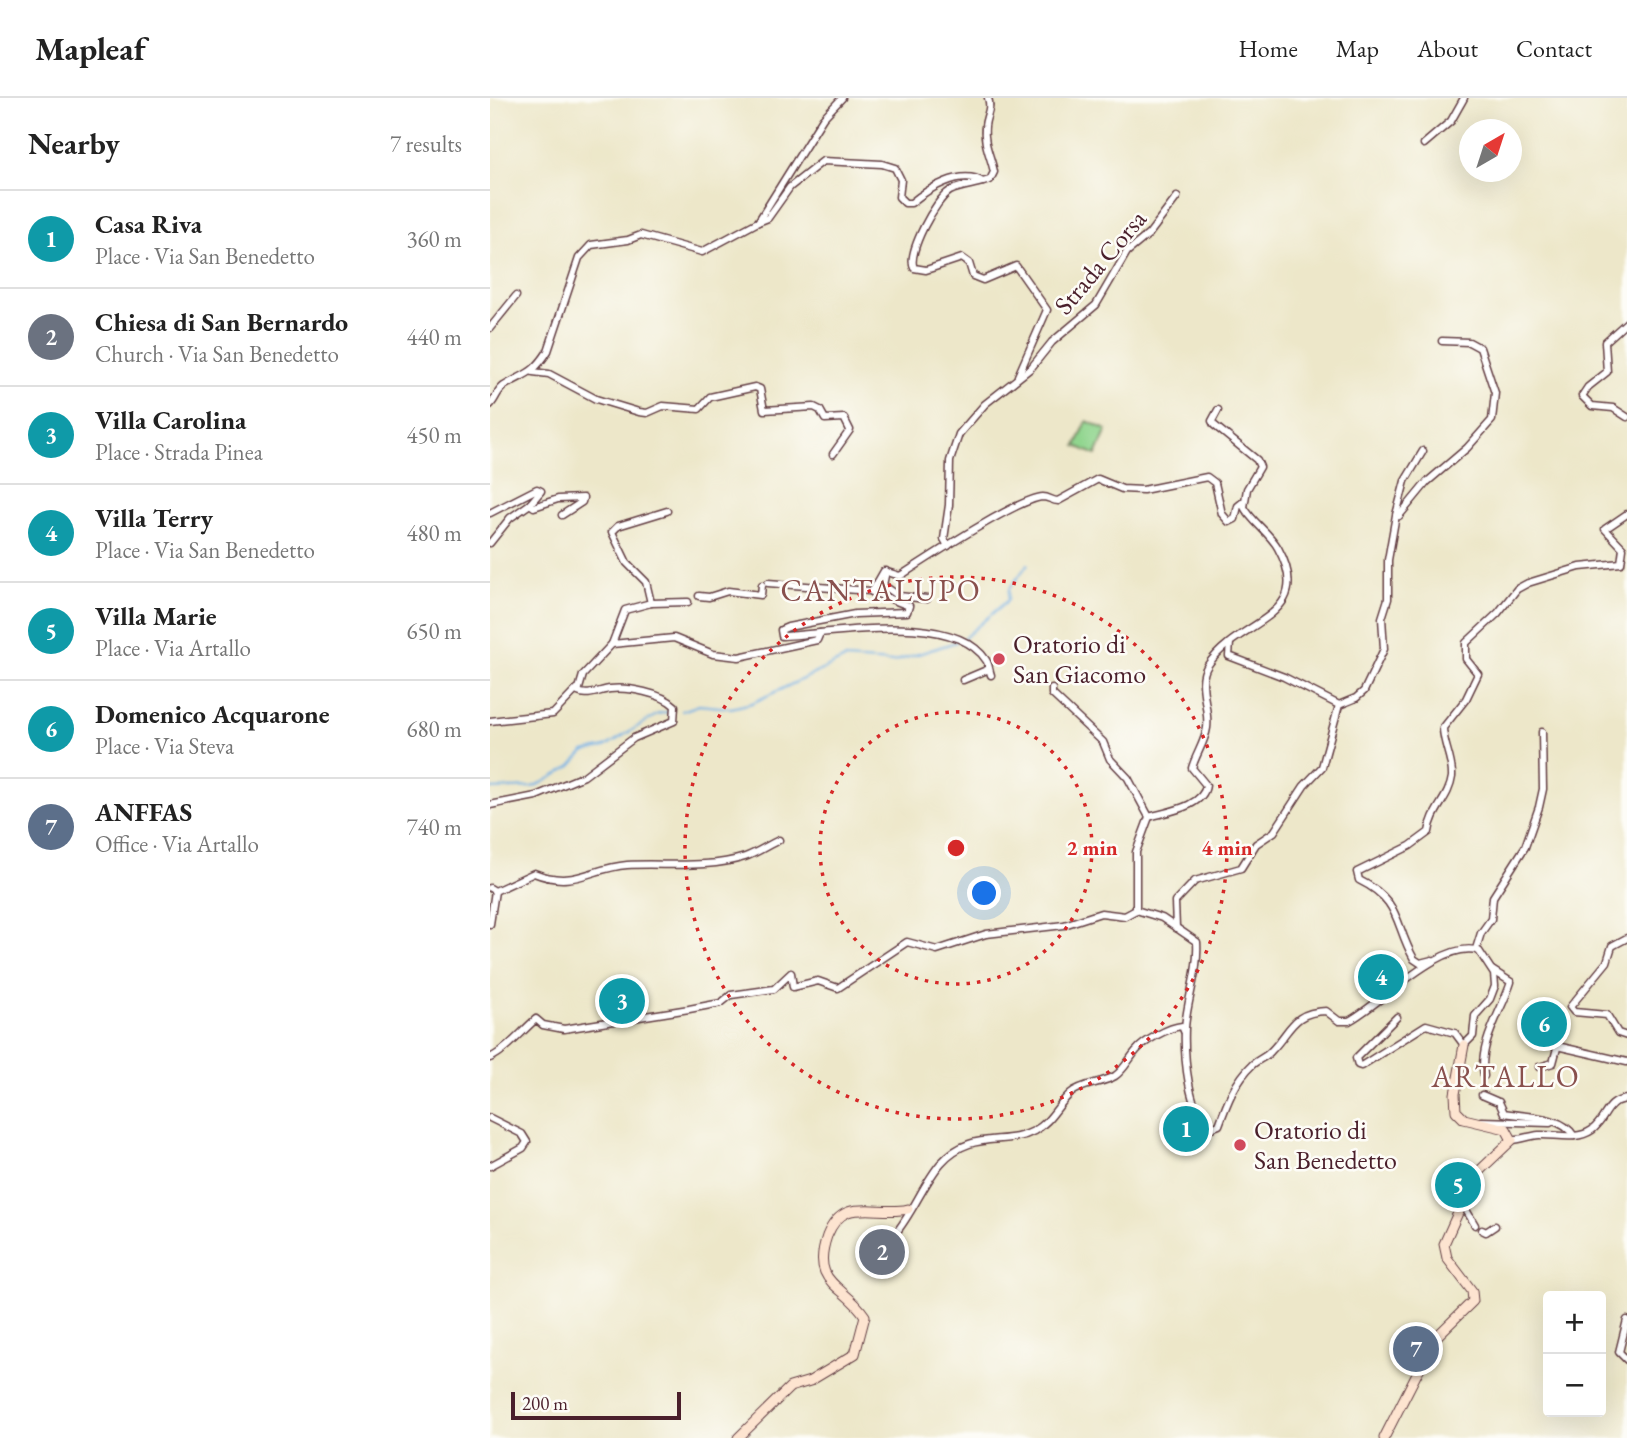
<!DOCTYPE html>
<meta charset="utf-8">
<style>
:root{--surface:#fff;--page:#f2f2f2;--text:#222;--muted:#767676;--line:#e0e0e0;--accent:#1a73e8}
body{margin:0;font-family:"EB Garamond",serif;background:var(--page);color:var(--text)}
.controls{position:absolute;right:21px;bottom:21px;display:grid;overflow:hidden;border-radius:7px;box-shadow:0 7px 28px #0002}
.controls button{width:63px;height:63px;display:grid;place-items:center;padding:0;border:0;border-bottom:2px solid var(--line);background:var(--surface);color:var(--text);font:35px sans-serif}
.compass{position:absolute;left:969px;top:21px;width:63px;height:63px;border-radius:50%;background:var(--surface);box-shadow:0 7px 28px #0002;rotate:39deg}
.scale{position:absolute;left:21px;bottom:18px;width:170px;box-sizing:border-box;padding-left:7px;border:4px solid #4a1f2b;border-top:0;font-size:19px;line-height:24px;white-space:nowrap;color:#4a1f2b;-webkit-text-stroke:5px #fdfcf7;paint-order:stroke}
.you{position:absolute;left:495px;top:796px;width:24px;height:24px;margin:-18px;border:5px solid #fff;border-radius:50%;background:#1a73e8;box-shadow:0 0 0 10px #1a73e833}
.badge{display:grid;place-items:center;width:46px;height:46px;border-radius:50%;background:var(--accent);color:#fff;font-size:23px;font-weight:700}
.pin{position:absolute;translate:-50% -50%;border:4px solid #fff;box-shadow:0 2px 7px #0006}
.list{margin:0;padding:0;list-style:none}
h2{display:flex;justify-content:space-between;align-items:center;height:91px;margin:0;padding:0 28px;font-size:30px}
h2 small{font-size:23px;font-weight:400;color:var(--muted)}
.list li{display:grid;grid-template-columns:46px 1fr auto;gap:21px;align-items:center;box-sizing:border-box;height:98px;padding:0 28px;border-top:2px solid var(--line)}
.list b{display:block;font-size:26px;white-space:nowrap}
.list p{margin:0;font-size:23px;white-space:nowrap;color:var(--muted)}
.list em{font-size:23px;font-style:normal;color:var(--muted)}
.map{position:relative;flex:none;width:1137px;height:1340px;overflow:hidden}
header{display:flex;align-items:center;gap:42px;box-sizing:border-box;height:98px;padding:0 35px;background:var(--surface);border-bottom:2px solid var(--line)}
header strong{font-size:33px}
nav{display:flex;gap:38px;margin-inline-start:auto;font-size:24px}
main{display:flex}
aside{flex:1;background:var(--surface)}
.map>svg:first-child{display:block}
</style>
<header>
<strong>Mapleaf</strong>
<nav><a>Home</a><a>Map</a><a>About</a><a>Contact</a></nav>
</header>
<main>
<aside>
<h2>Nearby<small>7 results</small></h2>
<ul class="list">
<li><span class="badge" style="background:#0f9aa8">1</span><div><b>Casa Riva</b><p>Place · Via San Benedetto</p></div><em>360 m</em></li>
<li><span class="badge" style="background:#6b7280">2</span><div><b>Chiesa di San Bernardo</b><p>Church · Via San Benedetto</p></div><em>440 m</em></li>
<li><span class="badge" style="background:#0f9aa8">3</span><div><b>Villa Carolina</b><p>Place · Strada Pinea</p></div><em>450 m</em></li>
<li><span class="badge" style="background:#0f9aa8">4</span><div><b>Villa Terry</b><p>Place · Via San Benedetto</p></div><em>480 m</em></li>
<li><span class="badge" style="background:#0f9aa8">5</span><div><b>Villa Marie</b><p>Place · Via Artallo</p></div><em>650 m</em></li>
<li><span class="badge" style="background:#0f9aa8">6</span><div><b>Domenico Acquarone</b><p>Place · Via Steva</p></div><em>680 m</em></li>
<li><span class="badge" style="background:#5c6f8a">7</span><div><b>ANFFAS</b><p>Office · Via Artallo</p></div><em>740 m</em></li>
</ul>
</aside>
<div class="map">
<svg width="1137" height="1340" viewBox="0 0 1137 1340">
<rect width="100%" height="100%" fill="#fdfcf7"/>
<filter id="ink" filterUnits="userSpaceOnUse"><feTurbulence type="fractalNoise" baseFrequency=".0143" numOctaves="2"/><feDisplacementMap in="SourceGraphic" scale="14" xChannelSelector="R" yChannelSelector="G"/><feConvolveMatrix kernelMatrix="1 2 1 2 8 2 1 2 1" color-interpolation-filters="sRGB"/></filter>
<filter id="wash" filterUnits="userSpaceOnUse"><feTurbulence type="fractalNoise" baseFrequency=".00686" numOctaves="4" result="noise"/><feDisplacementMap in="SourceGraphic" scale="28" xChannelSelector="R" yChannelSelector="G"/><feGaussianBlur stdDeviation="1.57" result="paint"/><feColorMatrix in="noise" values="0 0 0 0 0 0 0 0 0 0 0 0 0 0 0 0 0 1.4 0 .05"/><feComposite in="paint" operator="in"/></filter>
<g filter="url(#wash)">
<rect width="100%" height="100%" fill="#ede7c9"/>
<path fill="#90d58e" stroke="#6d7a5c" stroke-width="2" d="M597,323L617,332L606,357L586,348Z"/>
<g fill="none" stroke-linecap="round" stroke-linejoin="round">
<g stroke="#73b1e6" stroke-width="2">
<path d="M474,540L518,502L519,491L538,466"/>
<path d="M192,613L209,607L241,610L262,605L355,561L403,564L466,544"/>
<path d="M0,691L42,689L54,684L80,669L94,654L115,649L168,616L182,613"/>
</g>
</g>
</g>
<g filter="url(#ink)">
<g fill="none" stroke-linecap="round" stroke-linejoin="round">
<defs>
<g id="street">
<path d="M934,46L961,23L974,0"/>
<path d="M493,84C483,87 469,88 460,93C446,101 416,156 424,170L436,172L472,160L479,165L483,178L493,182L526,168L557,212L528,278"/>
<path d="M268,124L278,120L300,89L333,63L392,66L405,70L411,82L409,99L415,105H421C438,91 471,70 493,84L500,82L504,74C501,59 493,45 495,28C496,17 502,11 498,0"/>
<path d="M1137,224L1115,244L1117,274L1098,289L1092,298L1102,308L1123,310L1137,319"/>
<path d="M0,230L26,198"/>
<path d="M43,274L59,276L106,301L149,314L157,315L173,308L209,311L220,299L265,289L270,291L274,312L324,309L330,312L335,321L354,320L360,332L343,356"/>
<path d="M0,307C6,301 7,293 14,288C35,275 43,277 58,253L89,160L101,147L138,142L151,137L212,154L268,124L333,20L352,0"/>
<path d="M40,406L44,409L68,401L93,400L92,404L72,417"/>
<path d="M0,415L47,391L51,393L40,406L20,420L0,445"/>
<path d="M909,418L937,384L977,350L1002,322L1005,295L990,250L979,244L952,243"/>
<path d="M458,448L454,441L459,407L460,363L469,336L495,306L541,270L562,244L606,207L637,154L659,136L687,99"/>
<path d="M396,473L393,487L409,498L437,501"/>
<path d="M278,485L380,493L419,508L417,514L365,516L298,529L291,532L292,538C343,536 463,512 496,562C499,566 499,572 501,577"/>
<path d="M382,494L394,473L410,478C435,462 528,400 553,399C559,399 562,403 568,403L608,381L632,391L653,392L717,379L725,385L732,416L739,424L745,421L748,408L753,404"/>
<path d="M209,498L219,499L238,493L271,497L272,487"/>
<path d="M161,505L156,484L137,465L122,434L128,428L177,413"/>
<path d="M740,545L739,558L794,579L849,607"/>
<path d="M122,546L135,512L161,505L198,504"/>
<path d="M473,582L499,571"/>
<path d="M562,591V596L613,644L620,661L638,680L659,719"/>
<path d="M0,623L63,616L87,591"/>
<path d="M0,707L46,698L94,678L144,640L184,623L185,608C172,595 138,589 120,591C110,592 98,599 88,594L93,577L122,546L184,540L223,556L249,559L327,542L330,535"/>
<path d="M659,719L646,754V812L672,820L707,844C709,873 697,901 695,930C694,955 697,1015 721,1030L729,1027C737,1005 745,983 763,966C769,961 776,959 781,953C801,933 802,914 836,913L849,923H859C890,907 952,840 989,853L1004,876L1005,888L1000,901L985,918L983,938L974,947L965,935L936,927L871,968L868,967L866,960L907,919"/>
<path d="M659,719C676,714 714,709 716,687L702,670C706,656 715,644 717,630C720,609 706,585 718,567C749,520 827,521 788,450C779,434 761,423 754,409L757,391L770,369L767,362L724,327L722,323L728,312"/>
<path d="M0,790L5,793L44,775C84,791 100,770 137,767C176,765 217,771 255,759C267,755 278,747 289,742"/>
<path d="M0,826L5,793"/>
<path d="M686,830L685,804L705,783L751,770L766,746L784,734L814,688L832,669L849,607L866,600L874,593L894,551L892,520L898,501V462L906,417L915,383L933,353"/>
<path d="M1137,840L1122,848L1117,864L1080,909L1084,914L1117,917L1128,935L1137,938"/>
<path d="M986,851L991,835L1001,821L1003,799L1035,749L1049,709L1053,691L1052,634"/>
<path d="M942,862L930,865L924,861C904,826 912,803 869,782L867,774L920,748L939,734C942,711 959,701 962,679C963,662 953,646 953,630L976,601L988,576L976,561V545L1008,515L1027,491L1038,485L1090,469L1131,465L1133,450L1115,431L1137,416"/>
<path d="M1045,943L1137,964"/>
<path d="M0,960C17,952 31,934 46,921L53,927L74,931L199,911L231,905L241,897L284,891L301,875L303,889L328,883L348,890L417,844L447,852L496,836L574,827L611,815L635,818L646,812"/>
<path d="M1049,969L1063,965L1067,950"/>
<path d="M994,978C988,946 1012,913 1021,884L1002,872"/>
<path d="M992,997L1006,1003"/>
<path d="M1009,1004L1014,1015C1035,1019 1072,1017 1084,1038"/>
<path d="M0,1020L32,1036L37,1044L33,1050L0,1068"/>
<path d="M991,1023L1060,1025"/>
<path d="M1022,1042C1031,1041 1040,1038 1049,1037C1066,1036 1086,1043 1102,1032C1117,1021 1115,1003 1137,1001"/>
<path d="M972,1105L985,1127"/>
<path d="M992,1132L996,1134L1005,1128"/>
<path d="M370,1159C413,1149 425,1095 451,1065C481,1031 515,1049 544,1033C562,1023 567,1007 581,995C591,986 613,985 625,978C634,972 639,961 646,953C654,943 679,929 692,928L694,933"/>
<path d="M1137,1222L1129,1254L1137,1262"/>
</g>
<g id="secondary">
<path d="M248,1340L300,1289L320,1283L365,1256L375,1218C354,1186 320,1187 337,1138C341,1128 348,1118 358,1114C377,1108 398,1116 418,1111"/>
<path d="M894,1340L945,1240L983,1203L982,1193L957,1160L954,1146L985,1077L1022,1042L1016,1031L974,1021L966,1013L965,996L974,947"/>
</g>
</defs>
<use href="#street" stroke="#623d43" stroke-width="9"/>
<use href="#secondary" stroke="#623d43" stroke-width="11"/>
<use href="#street" stroke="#fff" stroke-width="6"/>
<use href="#secondary" stroke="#fde4d0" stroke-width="9"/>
</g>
</g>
<g fill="none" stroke="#d62828" stroke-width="3.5" stroke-dasharray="3.5 7">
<circle cx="466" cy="750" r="136"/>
<circle cx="466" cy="750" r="271"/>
</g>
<g fill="#d1495b" stroke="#fdfcf7" stroke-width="2.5">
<circle cx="509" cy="561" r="7"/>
<circle cx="750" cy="1047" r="7"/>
</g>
<g text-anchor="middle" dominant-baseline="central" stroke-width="5" stroke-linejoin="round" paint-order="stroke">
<g font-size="26" fill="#4a1f2b" stroke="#fdfcf7">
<text transform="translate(610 164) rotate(-50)">Strada Corsa</text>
</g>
<g font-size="26" fill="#4a1f2b" stroke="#fdfcf7" text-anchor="start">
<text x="523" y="546">Oratorio di<tspan x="523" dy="30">San Giacomo</tspan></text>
<text x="764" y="1032">Oratorio di<tspan x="764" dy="30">San Benedetto</tspan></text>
</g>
<g font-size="30" letter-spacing="2" fill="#89504d" stroke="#fdfcf7">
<text x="391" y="492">CANTALUPO</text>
<text x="1016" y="978">ARTALLO</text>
</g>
</g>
<circle cx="466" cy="750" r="10" fill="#d62828" stroke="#fdfcf7" stroke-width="3.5"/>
<g font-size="21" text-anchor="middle" font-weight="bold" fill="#d62828" stroke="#fdfcf7" stroke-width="5" stroke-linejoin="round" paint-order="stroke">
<text x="602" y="757">2 min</text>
<text x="737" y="757">4 min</text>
</g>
</svg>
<div class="controls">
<button>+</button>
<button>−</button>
</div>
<svg class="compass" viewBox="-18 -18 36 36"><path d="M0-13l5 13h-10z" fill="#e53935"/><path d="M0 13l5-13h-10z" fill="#767676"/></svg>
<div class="scale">200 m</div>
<div class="you"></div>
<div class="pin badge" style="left:696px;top:1031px;background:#0f9aa8">1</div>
<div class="pin badge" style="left:392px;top:1154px;background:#6b7280">2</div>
<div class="pin badge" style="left:132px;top:903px;background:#0f9aa8">3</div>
<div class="pin badge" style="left:891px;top:879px;background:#0f9aa8">4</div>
<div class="pin badge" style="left:968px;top:1087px;background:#0f9aa8">5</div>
<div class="pin badge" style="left:1054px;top:926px;background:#0f9aa8">6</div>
<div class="pin badge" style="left:926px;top:1251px;background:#5c6f8a">7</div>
</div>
</main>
